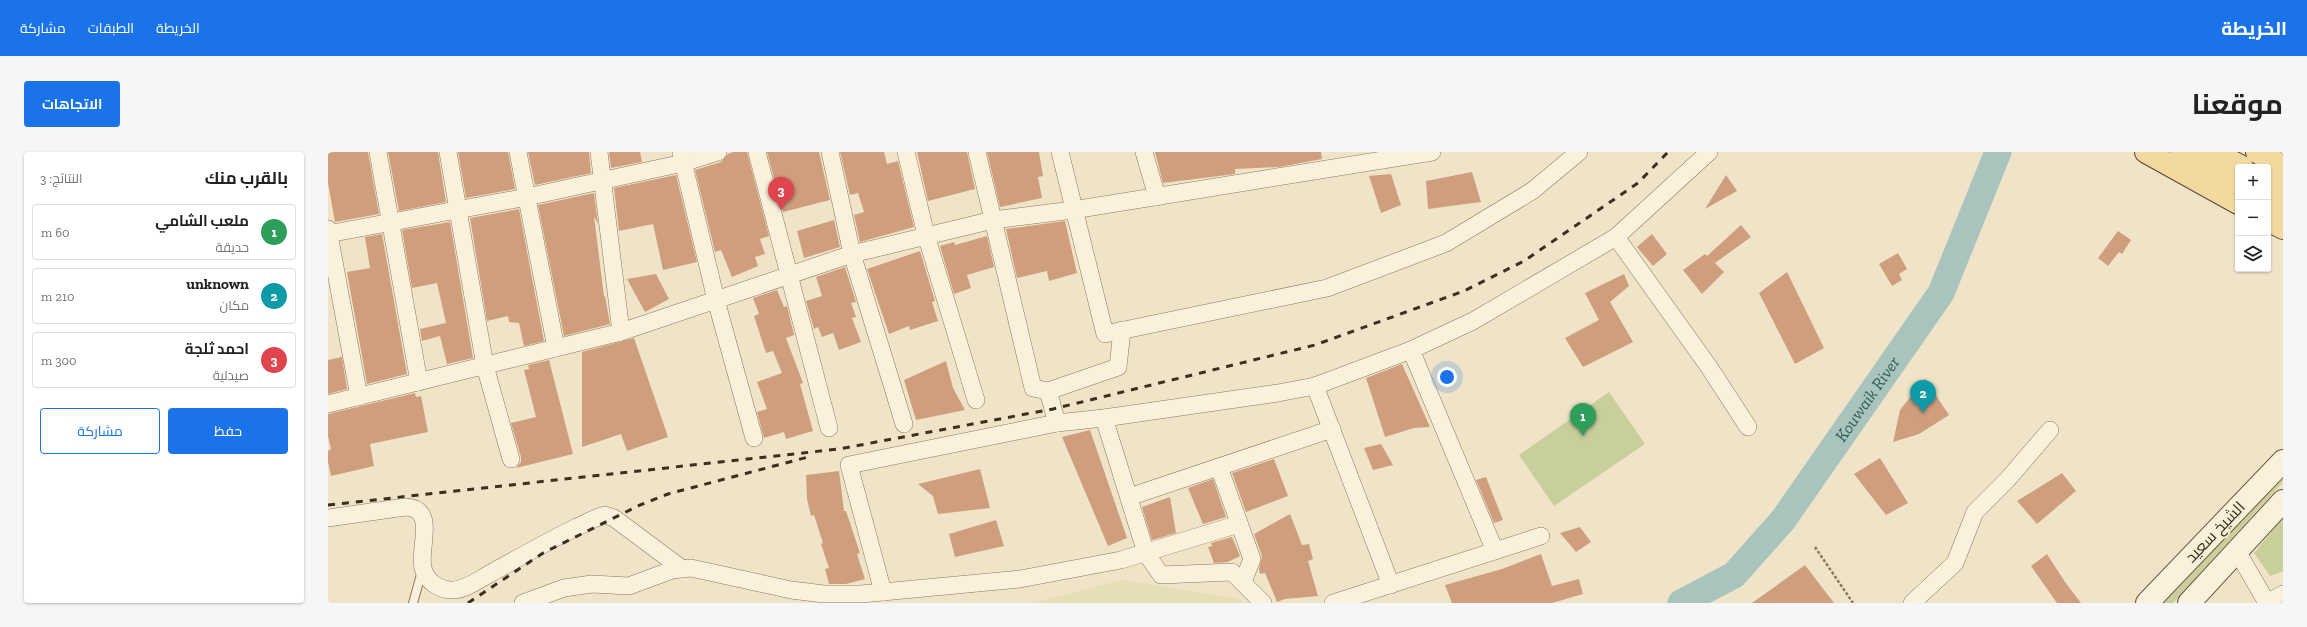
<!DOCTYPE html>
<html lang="ar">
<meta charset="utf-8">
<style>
:root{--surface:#fff;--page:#f6f6f6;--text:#222;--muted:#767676;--line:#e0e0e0;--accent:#1a73e8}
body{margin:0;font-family:"Zilla Slab",Cairo,serif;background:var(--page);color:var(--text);direction:rtl}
.controls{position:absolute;right:12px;top:12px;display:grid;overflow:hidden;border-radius:4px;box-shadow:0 1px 3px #0004}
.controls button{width:36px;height:36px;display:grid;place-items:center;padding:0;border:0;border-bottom:1px solid var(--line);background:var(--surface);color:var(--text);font:20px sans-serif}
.you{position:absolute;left:1119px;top:225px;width:14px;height:14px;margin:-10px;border:3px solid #fff;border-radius:50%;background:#1a73e8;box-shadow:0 0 0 6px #1a73e833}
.badge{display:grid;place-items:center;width:26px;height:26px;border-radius:50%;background:var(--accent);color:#fff;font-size:13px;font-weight:700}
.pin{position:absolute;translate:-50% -33px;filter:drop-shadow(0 1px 2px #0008)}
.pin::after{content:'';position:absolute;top:21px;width:14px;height:12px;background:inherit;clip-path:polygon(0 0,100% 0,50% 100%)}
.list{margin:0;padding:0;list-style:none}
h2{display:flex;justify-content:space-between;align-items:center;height:52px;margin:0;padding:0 16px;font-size:17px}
h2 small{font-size:13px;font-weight:400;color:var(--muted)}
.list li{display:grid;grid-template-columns:26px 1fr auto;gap:12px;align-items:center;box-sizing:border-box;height:56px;margin:0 8px 8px;padding:0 8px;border:1px solid var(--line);border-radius:4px}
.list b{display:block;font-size:15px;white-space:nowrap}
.list p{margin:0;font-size:13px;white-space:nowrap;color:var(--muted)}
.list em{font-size:13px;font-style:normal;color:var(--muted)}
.actions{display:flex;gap:8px;padding:12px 16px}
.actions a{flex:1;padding:9px 0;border:1px solid var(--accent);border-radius:4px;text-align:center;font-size:14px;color:var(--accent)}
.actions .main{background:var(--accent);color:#fff}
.icon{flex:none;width:22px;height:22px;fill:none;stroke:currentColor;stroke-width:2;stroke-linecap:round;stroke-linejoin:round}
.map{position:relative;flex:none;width:1955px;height:451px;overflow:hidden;direction:ltr;border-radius:4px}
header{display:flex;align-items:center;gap:24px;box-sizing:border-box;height:56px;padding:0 20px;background:var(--accent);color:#fff}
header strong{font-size:19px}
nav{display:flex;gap:22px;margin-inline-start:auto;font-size:14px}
.intro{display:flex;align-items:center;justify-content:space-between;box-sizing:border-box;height:96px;padding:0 24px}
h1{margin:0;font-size:28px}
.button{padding:10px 18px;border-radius:4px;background:var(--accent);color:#fff;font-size:14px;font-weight:700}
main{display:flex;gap:24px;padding:0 24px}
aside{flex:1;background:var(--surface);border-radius:4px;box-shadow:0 1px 3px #0004}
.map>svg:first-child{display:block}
</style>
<header>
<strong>الخريطة</strong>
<nav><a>الخريطة</a><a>الطبقات</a><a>مشاركة</a></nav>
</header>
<div class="intro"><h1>موقعنا</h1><a class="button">الاتجاهات</a></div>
<main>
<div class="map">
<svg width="1955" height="451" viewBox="0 0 1955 451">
<rect width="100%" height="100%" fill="#f0e4c8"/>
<path fill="#e6deb5" d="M793,428L913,447L915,451H705Z"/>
<g fill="#c9cf9b">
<path d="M1281,240L1317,292L1226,354L1191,303Z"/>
<path d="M1955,322V330L1845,451H1834Z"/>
<path d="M1955,366V419L1942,424L1926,401Z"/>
</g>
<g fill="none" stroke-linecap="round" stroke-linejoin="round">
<path stroke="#a9c4bc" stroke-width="27" id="s1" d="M1353,451L1406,423L1455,368L1613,141L1670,0"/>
</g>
<g fill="#cf9f7d">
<path d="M6,0H40L51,62L7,70L0,31V1Z"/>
<path d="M60,0H110L118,50L71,59Z"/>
<path d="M130,0H180L187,37L138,46Z"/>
<path d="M200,0H261L263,21L207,33Z"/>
<path d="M281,0H312L314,10L283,16Z"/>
<path d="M405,0H419L441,84L432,87L437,102L427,105L430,114L404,125L393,98L387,100L367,18L393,10L400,2Z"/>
<path d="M439,0H491L502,48L455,60Z"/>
<path d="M512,0H556L559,12L570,9L586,75L532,90L526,63L536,60L530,41L522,43Z"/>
<path d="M589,0H639L647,37L600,49Z"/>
<path d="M659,0H711L715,24L710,25L714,46L672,55Z"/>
<path d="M827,0H993L994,7L951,15L907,17V22L835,31Z"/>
<path d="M1144,20L1153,50L1100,57L1098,29Z"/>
<path d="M1063,22L1073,53L1053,61L1041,24Z"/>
<path d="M348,23L369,110L335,118L325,72L291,79L286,36Z"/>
<path d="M1398,23L1409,39L1377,57Z"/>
<path d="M266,41L270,72L266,64L276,145L277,144L282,172L236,184L210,53Z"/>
<path d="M191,57L216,189L196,194L191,171L181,170L180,164L159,169L142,66Z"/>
<path d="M506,68L512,95L476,106L469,79Z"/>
<path d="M737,69L749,121L721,129L719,119L689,126L678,77Z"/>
<path d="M122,70L145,206L119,212L112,184L94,189L92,177L118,171L109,131L84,136L74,78Z"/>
<path d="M1413,73L1423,85L1387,111L1396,120L1374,142L1355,118L1377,102L1379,104Z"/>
<path d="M1790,79L1803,88L1794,102L1791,100L1780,114L1770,106Z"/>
<path d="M54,82L79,222L39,232L19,120L42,116L37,85Z"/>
<path d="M1324,82L1339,102L1325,114L1309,95Z"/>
<path d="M659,84L666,115L639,123L643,136L626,142L612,94L626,90L627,93Z"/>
<path d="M592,99L607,149L604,150L610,169L582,178L581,174L561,182L539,117Z"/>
<path d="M1570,101L1579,117L1571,122L1574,128L1564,134L1551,112Z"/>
<path d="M517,115L528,150L523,151L528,165L524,166L533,190L511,198L505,181L494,185L490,175L486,177L478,149L494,144L488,125Z"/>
<path d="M1459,120L1496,196L1467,212L1431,141Z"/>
<path d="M328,122L341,147L317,160L299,127Z"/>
<path d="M1296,122L1301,134L1282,150L1305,190L1255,215L1237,186L1271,168L1257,141Z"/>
<path d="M449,138L456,155L459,154L466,183L458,186L475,231L472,232L485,279L458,287L456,280L436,286L429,260L439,257L429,230L454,221L445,199L438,201L426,164L431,162L425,146Z"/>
<path d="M306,186L340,285L299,299L293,282L254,295V200Z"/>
<path d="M14,205L19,237L0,242V208Z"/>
<path d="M221,208L245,302L188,316L193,310V305L183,271L208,265L196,218L201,217L200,213Z"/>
<path d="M618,209L625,236L637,258L588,268L576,228Z"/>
<path d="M1074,212L1102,275L1086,276L1057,285L1038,226Z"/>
<path d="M1597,227L1621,263L1591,282L1565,290L1572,258Z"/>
<path d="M87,241L88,245L93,244L100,280L42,292L46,314L3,324L0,310V299L3,297L0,284V262Z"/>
<path d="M762,278L799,386L780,394L734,285Z"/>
<path d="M1053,292L1065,313L1045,318L1036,296Z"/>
<path d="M1552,306L1580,351L1558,363L1526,322Z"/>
<path d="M946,307L960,344L918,360L904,321Z"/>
<path d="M652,317L662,356L610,362L605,344L590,332Z"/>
<path d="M511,319L516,359H518L532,401L529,402L537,427L518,432H501L497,417L501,416L493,392L495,391L486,363L483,364L479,347L478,323Z"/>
<path d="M1734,321L1748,339L1709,372L1689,349Z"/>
<path d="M1158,325L1175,368L1166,371L1148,328Z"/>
<path d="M885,327L898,365L875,372L860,336Z"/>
<path d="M842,345L848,381L824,388L814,355Z"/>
<path d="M962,362L974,393L981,392L985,407L980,409L990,444L957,447L949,450L937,421L932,422L931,417L934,404L926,382Z"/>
<path d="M668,368L676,394L627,405L621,382Z"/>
<path d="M1252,375L1263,390L1248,400L1232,381Z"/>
<path d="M904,385L912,404L900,410L886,411L880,395L884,394L883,391Z"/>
<path d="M1213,402L1224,434L1251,427L1255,442L1224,451H1124L1117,433L1174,417Z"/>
<path d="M1719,402L1737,430L1753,451H1729L1703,414Z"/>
<path d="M1477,413L1506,451H1424Z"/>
</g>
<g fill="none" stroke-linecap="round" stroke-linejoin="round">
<defs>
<path id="lane" d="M85,451L94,419"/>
<g id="street">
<path d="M50,0L91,230"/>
<path d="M120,0L157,214L183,307"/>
<path d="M190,0L228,196"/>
<path d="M271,0L293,180"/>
<path d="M429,0L501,276"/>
<path d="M502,0L524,102L576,272"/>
<path d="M578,0L598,83L648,248"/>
<path d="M649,0L705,236L720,239L729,271"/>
<path d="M732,0L777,182L999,136L1118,91L1204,39L1251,0"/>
<path d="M816,0L829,45"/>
<path d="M353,1L388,148L426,286"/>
<path d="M0,77L31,245"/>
<path d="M0,82L199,45L355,11L390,0"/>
<path d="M1288,85L1381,215L1420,275"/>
<path d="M1083,198L1167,399"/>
<path d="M987,234L1063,433"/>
<path d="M720,239L790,215L794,178"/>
<path d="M0,252L293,180L524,102L665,68L745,58L1104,0"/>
<path d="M776,266L818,401L833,423L904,420L935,451"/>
<path d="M891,315L924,407L915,430"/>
<path d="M801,345L1004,277"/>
<path d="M0,366L77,355C110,356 90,396 95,416C98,429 111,438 124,438C138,438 152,427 163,421C192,405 220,389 249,375C258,371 268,365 277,363L286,366L353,416"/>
<path d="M1909,399L1939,451L1955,442"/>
<path d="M555,440L521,313L729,271L776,266L950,241L987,234L1083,198L1145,169L1288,85L1381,0"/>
<path d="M195,451L236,436L264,432L301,434L344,418L363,416L463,438L496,442H533L692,427L793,408L911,372"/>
<path d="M1005,451L1213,384"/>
<path d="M1584,451L1627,411L1647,360L1679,328L1722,278"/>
</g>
<g id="secondary">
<path d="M1819,451L1955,309"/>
<path d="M1861,451L1955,349"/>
</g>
<g id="primary">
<path d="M1818,0L1910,51"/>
<path d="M1853,0L1910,31"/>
<path d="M1886,0L1914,15"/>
<path d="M1929,0L1955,14"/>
<path d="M1940,29L1955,38"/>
<path d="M1940,47L1955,55"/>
<path d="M1940,68L1955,76"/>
</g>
</defs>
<use href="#lane" stroke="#8d765c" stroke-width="10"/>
<use href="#street" stroke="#8d765c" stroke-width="18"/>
<use href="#secondary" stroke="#6f573f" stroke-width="24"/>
<use href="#primary" stroke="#5b4430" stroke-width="24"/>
<path stroke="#8d765c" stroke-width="2.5" stroke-dasharray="3 2" stroke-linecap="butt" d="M1487,395L1525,451"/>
<use href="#lane" stroke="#faf1dc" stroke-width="8"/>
<use href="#street" stroke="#faf1dc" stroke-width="17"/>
<use href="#secondary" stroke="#faf1dc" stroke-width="22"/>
<use href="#primary" stroke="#f3d9a0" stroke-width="22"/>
<g stroke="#3d2e20" stroke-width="3" stroke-dasharray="7 7" stroke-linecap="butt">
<path d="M0,353L511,297L725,257L987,193L1136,139L1196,109L1310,31L1340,0"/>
<path d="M140,451L215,401L312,353L340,342L484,304"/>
</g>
</g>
<g text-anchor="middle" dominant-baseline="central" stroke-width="4" stroke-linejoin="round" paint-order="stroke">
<g font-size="16" fill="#3d2e20" stroke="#f7eed8">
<text transform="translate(1887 380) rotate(-46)">الشيخ سعيد</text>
</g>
<g font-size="17" font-style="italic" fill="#2f5d5a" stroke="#f7eed8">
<text stroke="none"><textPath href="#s1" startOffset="281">Kouwaik River</textPath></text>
</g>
</g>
</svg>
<div class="controls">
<button>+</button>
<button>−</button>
<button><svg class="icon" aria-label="layers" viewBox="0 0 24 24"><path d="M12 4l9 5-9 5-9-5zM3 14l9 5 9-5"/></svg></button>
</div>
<div class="you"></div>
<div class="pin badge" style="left:1255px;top:284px;background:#2e9e5b">1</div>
<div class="pin badge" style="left:1595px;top:261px;background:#0f9aa8">2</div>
<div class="pin badge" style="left:453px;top:58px;background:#e0444e">3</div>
</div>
<aside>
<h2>بالقرب منك<small>النتائج: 3</small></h2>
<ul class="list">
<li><span class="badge" style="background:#2e9e5b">1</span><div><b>ملعب الشامي</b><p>حديقة</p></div><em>60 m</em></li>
<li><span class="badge" style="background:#0f9aa8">2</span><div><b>unknown</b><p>مكان</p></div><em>210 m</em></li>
<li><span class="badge" style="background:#e0444e">3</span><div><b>احمد ثلجة</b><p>صيدلية</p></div><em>300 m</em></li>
</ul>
<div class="actions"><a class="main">حفظ</a><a>مشاركة</a></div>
</aside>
</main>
